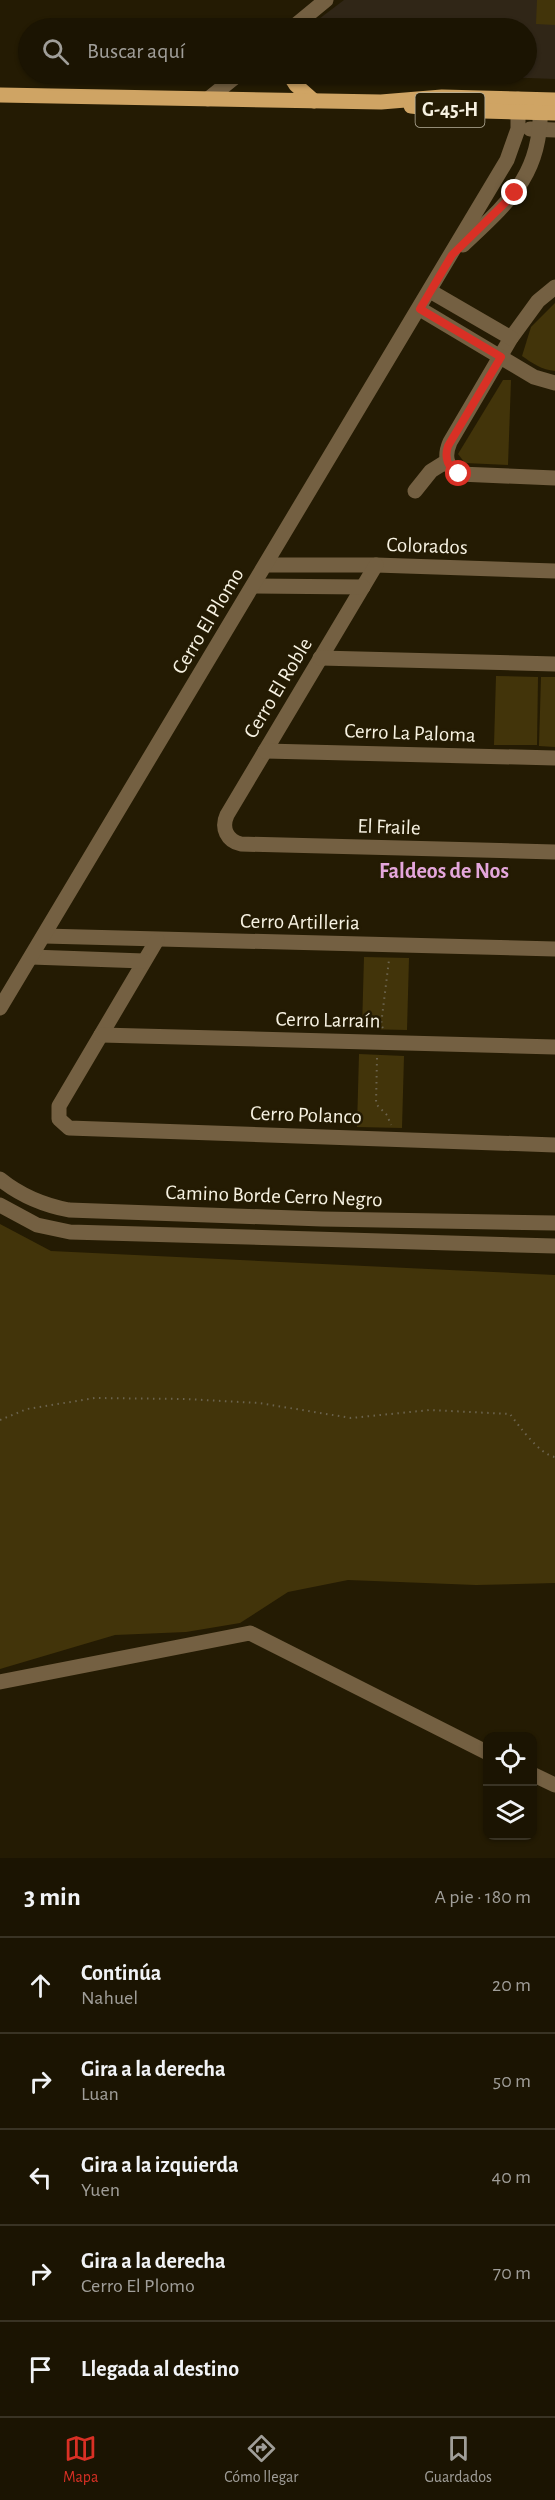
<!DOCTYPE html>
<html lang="es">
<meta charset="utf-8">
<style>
:root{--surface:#1b1402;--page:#241d0c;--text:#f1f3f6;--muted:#a09e99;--line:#393324;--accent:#d93025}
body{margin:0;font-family:"Alegreya Sans",sans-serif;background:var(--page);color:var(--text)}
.controls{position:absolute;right:18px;bottom:18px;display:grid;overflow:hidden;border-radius:12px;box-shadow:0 2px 4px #0004}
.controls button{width:54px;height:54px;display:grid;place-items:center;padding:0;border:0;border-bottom:2px solid var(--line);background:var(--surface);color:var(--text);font:30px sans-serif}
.stop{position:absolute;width:18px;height:18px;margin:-14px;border:4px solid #d93025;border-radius:50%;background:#fff}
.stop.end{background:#d93025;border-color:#fff;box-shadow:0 2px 6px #0008}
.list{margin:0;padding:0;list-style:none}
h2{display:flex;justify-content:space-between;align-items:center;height:78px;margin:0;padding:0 24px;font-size:26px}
h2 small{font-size:20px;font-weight:400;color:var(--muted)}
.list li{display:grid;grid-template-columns:39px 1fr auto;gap:18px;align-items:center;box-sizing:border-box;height:96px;padding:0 24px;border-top:2px solid var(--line)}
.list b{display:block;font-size:22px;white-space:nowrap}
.list p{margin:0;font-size:20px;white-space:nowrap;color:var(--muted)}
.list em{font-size:20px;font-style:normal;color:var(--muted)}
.icon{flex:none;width:33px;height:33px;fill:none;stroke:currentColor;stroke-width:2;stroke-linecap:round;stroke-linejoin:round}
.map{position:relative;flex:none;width:555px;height:1858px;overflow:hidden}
.search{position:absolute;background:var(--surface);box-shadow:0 2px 4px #0004;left:18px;right:18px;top:18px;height:66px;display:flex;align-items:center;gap:15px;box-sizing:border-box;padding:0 21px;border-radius:33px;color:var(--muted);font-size:22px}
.sheet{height:558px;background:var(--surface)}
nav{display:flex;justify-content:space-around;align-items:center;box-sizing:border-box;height:84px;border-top:2px solid var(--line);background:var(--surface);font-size:16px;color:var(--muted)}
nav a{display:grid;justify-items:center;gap:3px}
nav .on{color:var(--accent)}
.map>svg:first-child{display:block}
</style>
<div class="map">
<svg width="555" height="1858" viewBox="0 0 555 1858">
<rect width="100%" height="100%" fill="#241b03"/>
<path fill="#302617" d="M344,0H555V79L428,74H526V28H307Z"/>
<g fill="#42340a">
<path d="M537,0H555V25L536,24Z"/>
<path d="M555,303V371C542,370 532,363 522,356L531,327Z"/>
<path d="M503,380H511L508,465L465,463L458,454Z"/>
<path d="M496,676L538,677L537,745H494Z"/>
<path d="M541,677H555V747L539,746Z"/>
<path d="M364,957L409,958L407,1030L362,1029Z"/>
<path d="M359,1054L404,1056L402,1128L357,1127Z"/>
<path d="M0,1224L51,1251L555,1275V1583L476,1585L348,1580L288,1592L240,1623L186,1632L115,1635L0,1669Z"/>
</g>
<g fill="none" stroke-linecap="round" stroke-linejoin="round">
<g stroke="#6b634e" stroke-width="2" stroke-dasharray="1.5 4.5" stroke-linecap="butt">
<path d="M383,1028L381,1025L389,960"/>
<path d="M377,1058L376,1104L387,1115L391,1125"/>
<path d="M0,1420L27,1409L95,1398L185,1399L259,1403L351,1418L430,1410L510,1414C519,1426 540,1455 555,1457"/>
</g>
<g stroke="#746042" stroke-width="15">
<path d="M292,28L326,0"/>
<path d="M208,99L239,74"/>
<path d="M530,129L555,130"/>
<path d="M463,245C511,200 544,172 540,101"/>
<path d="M555,287L538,301L511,338L450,442C444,456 446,467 459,474L555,478"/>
<path d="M430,291L511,338"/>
<path d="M420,309L534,377L555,383"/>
<path d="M415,491L431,471L447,461"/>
<path d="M266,565H376L555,571"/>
<path d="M376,565L227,815C221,828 227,841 241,844L555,852"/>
<path d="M253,586L363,587"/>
<path d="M320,658L555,664"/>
<path d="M265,751L555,758"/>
<path d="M44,936L555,949"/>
<path d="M157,940L59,1106V1119L69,1128L555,1145"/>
<path d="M31,957L144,961"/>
<path d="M0,1008L507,160L518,129V99"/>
<path d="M101,1035L555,1047"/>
<path d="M0,1179C21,1196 43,1205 69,1210L322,1219L555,1223"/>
<path d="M0,1205L37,1225L70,1232L555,1246"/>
<path d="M0,1682L250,1633L488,1753"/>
<path d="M532,1774L555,1785"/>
</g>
<g stroke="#cfa464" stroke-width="15">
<path d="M294,28V27"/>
<path d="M289,74L296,85L314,101"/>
<path d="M0,95L381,102L442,97L555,100"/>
<path d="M411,106L447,110L555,113"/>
</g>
</g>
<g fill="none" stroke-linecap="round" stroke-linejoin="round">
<path stroke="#d93025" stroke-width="8" d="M459,474C448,468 444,458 448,446L501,357L420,309L452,255L515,193"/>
</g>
<g text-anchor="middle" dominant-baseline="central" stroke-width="5" stroke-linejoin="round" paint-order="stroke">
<rect fill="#241b03" stroke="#b8b29f" stroke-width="1.5" x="415.5" y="93" width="69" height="34" rx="4.5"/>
<g font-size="20" font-weight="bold" fill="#f7f2e2">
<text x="450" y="110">G-45-H</text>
</g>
<g font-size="21" fill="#f7f2e2" stroke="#241b03">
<text transform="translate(427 546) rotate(2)">Colorados</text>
<text transform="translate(208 621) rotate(-59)">Cerro El Plomo</text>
<text transform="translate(278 688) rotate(-59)">Cerro El Roble</text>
<text transform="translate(410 733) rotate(2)">Cerro La Paloma</text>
<text transform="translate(389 827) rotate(2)">El Fraile</text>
<text transform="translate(300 922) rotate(1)">Cerro Artilleria</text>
<text transform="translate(328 1020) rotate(1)">Cerro Larraín</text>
<text transform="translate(306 1115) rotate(2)">Cerro Polanco</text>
<text transform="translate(274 1196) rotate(2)">Camino Borde Cerro Negro</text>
</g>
<g font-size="22" font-weight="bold" fill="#e4a6db" stroke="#241b03">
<text x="444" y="871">Faldeos de Nos</text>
</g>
</g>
</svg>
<div class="controls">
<button><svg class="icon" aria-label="locate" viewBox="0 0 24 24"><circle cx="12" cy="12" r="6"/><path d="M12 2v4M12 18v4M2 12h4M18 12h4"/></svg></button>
<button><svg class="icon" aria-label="layers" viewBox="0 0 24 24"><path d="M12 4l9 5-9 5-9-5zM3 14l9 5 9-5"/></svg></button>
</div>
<div class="stop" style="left:459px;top:474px"></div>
<div class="stop end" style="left:515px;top:193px"></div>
<div class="search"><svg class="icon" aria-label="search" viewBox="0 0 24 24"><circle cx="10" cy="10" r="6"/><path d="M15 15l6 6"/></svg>Buscar aquí</div>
</div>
<section class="sheet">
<h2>3 min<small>A pie · 180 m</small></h2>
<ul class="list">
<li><svg class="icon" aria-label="ahead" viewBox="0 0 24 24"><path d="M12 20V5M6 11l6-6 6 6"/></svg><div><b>Continúa</b><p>Nahuel</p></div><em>20 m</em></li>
<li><svg class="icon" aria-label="right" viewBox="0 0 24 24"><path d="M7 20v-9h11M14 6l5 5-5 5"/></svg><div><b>Gira a la derecha</b><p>Luan</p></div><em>50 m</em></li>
<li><svg class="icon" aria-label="left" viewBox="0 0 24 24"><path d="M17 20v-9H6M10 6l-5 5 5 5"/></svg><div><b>Gira a la izquierda</b><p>Yuen</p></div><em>40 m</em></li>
<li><svg class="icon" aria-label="right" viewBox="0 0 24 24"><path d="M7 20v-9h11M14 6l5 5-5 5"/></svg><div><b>Gira a la derecha</b><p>Cerro El Plomo</p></div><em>70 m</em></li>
<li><svg class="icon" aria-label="arrive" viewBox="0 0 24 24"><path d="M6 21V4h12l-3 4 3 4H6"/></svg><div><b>Llegada al destino</b></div></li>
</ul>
</section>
<nav>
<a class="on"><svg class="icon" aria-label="map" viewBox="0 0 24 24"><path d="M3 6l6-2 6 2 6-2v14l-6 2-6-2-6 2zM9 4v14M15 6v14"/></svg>Mapa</a>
<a><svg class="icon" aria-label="directions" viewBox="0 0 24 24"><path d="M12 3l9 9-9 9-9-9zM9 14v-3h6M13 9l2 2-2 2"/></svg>Cómo llegar</a>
<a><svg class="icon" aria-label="saved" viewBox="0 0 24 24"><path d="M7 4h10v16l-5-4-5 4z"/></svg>Guardados</a>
</nav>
